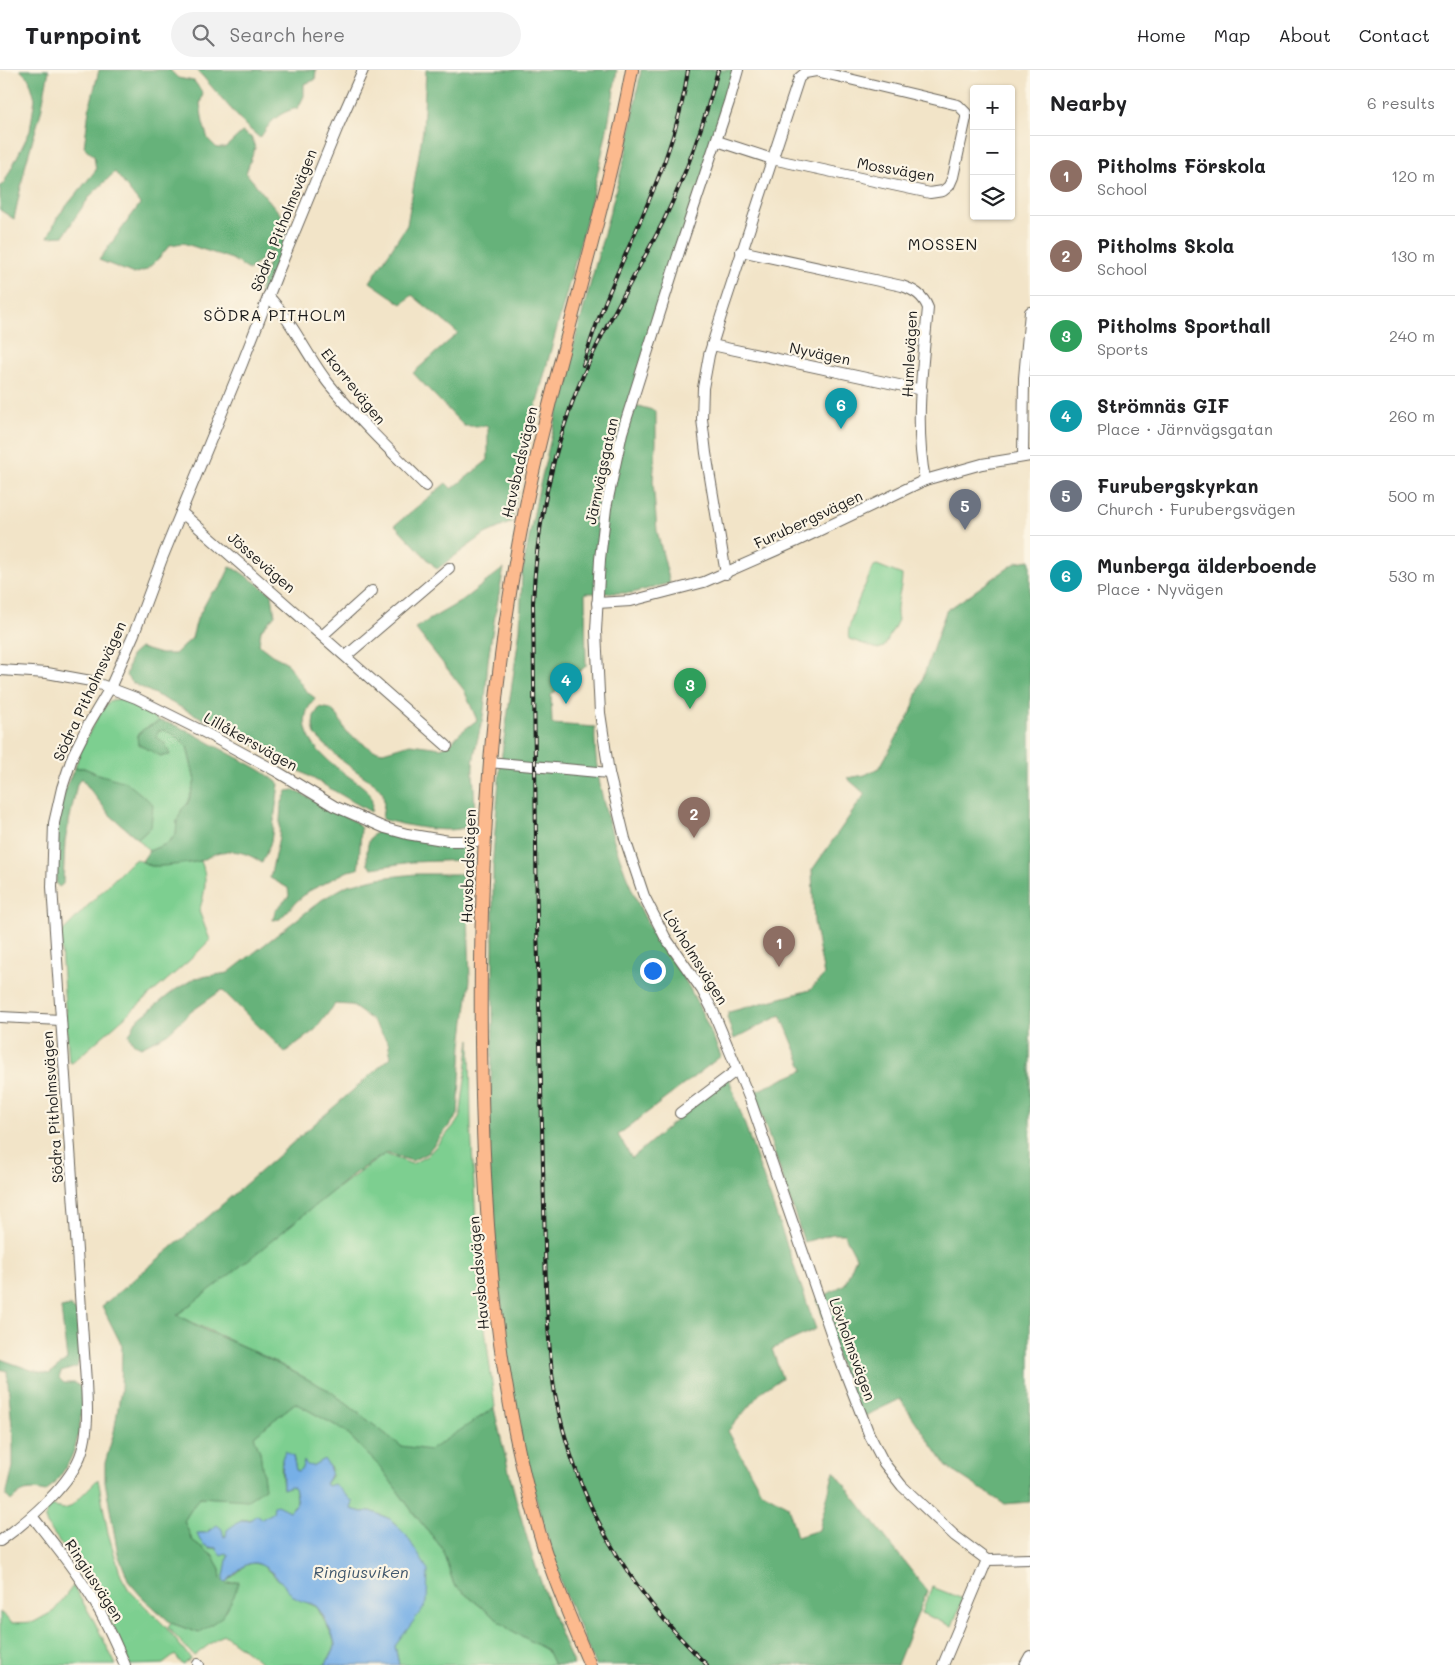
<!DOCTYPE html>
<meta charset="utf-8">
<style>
:root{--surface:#fff;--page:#f2f2f2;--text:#202124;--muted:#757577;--line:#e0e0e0;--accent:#2563eb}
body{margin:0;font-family:Mali,sans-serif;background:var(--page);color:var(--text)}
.controls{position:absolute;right:15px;top:15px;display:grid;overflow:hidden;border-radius:5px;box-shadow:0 1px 4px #0004}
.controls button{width:45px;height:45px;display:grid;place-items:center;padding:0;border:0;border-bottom:1px solid var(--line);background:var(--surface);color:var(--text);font:25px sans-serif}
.you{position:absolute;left:652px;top:900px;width:18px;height:18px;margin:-12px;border:4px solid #fff;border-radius:50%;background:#1a73e8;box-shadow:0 0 0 8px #1a73e833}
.badge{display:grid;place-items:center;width:32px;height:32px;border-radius:50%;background:var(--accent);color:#fff;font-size:16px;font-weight:700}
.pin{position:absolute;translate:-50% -41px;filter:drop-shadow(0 1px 2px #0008)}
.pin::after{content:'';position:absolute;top:26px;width:18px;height:15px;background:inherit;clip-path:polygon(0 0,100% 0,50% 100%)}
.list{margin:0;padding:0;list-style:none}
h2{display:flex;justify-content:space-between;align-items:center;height:65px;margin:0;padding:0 20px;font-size:21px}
h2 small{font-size:16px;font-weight:400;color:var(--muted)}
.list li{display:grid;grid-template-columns:32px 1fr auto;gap:15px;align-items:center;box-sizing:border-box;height:80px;padding:0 20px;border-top:1px solid var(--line)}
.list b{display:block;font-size:19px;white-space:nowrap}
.list p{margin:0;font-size:16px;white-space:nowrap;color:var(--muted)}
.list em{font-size:16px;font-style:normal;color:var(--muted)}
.icon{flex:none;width:28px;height:28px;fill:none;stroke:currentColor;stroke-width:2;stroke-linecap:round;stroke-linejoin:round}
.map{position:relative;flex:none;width:1030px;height:1595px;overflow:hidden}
header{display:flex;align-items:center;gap:30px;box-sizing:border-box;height:70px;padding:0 25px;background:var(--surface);border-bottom:1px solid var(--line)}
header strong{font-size:24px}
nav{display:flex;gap:28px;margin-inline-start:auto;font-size:18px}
.search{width:350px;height:45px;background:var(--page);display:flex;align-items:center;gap:12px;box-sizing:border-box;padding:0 18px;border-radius:28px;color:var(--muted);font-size:19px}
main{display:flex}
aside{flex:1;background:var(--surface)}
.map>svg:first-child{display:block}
</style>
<header>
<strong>Turnpoint</strong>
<div class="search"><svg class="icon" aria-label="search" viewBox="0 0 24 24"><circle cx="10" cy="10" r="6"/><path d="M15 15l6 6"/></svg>Search here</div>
<nav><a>Home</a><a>Map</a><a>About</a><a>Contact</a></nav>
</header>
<main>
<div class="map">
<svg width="1030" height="1595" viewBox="0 0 1030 1595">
<rect width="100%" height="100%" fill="#fcf5e5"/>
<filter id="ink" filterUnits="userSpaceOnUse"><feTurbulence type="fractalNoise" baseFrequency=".02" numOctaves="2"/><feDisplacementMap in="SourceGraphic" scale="10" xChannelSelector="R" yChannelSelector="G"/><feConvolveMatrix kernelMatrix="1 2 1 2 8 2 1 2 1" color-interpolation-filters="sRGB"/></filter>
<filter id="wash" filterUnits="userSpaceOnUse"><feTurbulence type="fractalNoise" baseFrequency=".0096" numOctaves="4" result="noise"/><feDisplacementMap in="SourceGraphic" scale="20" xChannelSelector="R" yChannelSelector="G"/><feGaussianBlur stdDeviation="1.12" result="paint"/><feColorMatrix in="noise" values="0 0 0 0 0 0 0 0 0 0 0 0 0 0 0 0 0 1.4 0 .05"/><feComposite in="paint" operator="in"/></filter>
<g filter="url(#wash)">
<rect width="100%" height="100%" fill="#f2e4c8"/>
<g fill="#7dcf90" stroke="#4c7656">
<path d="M877,495L902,505C902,521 894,534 898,550L884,577L878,579L849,569C844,556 868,510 874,496Z"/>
<path d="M120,629L126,630L160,651L144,659L137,665L138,674L161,686L156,667L157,661L164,660L175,666L187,676L195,711L188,733L182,739L177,751L176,765L166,774L149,781L138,769L151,757L98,704L84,698H75C78,684 100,636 112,630C113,630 119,629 120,629Z"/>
<path d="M136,789L151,796L201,791C208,807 205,824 199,841L210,870L191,889L72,993L69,992L60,864L128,795Z"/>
<path d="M470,969L471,1058L479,1211L495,1337L431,1381L402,1377L330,1321L266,1287L176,1245L333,1121L385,1084L412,1094L428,1085L460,1049Z"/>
<path d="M295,1333L344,1360L381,1398L415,1445L442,1478L454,1515L509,1559L547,1580L554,1595H399L395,1576L397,1455L390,1449L371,1441L362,1442L350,1439L325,1414L331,1406V1398L321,1391L312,1396H307L304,1392L302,1398L299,1401L296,1400L293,1386L285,1382C279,1393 282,1406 283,1419L291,1416L294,1417L297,1433L289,1441L282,1438H274V1442L262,1449L242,1450L223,1468L210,1459L206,1463H200L209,1478H216L229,1485L223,1511L221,1509L220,1499L213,1486L192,1470L184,1451L199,1427L248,1429L260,1382L254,1366Z"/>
<path d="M98,1409L108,1463L121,1506L129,1520L164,1555L191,1589L183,1595L175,1585L163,1594L130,1595L111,1550L97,1524L46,1453V1439L50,1436L64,1439L70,1437Z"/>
<path d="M253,1493L262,1495L288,1518L294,1527L317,1537L332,1565L335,1575L333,1581L325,1595H265L223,1564L194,1586L168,1558L171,1553L199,1563L238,1511L227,1514L225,1513L246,1495Z"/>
<path d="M73,1516L94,1551L116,1595H0V1542L12,1553L34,1552L54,1541Z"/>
<path d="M932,1517L963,1529L952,1556L921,1543Z"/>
</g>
<g fill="#66b27a" stroke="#41674b">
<path d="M20,0H49L41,42L26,93L14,149L0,140V116L4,113L30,61L35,28L29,9Z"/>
<path d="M99,0H170L178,8L194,11L203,23L200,34L203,53L208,69L217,78H225L242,62L252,68L255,78L246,103L287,152L288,162L266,221L260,225V218L273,179L249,200L232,189L183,173L170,175L158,189L146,200L134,204L99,190L140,134L115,102L91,125L74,149L64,166L48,167L58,146L96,100L94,86L84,77L89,40Z"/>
<path d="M197,0H316L315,10L304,14V26L298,38C277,43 271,51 260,68L246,56Z"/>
<path d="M426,0H617C596,154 536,299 512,452L485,464L437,499L395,455L446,413L452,419L488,390V356H464L413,303L458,263L412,225L402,234L370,212L407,155L423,60Z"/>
<path d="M641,0H738L631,334L656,341V373L653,411L657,461L670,513L632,523H585L586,596L551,625L552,654L595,657C592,717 623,810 653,863C663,882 679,898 689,917C701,939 711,963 721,986L618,1065L632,1088L728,1006L816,1259L772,1279L782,1308L762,1321L728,1361L761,1421L788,1436L797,1467L819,1460L834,1401L927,1521L897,1595H595L562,1516L528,1402L510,1313L499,1212L488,1092L493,953V787L500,697L520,559L522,503L538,423L567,300L627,79Z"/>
<path d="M1030,490V1432L1004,1434L947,1397L900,1329L859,1349L817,1230L845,1214L856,1187L844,1164H833L804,1172L754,1022L804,1000L781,945L734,969L727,947L729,942L810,920L824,905L814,852L812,800L865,724L847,708L865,705L880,697L911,642L946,541L1017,492Z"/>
<path d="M230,497L239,501L272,524L275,545L261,560L259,575L272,585L286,592L306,621L315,628C313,632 309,636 307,641C298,669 328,691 348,706C355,711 364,716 369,723C373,728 372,736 371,742L253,674L133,613L126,606L131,586L140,578L161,584H175L192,568L197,549L211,523L220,518Z"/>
<path d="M504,498C498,529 492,560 488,591C486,611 486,633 482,652C478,667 474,682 473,697C472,711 480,746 467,756C453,766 398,754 382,749L384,733L383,723L376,715L341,690L315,665L313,655L314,646L320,637L331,639L338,646L346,662L373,680L383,682L410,674L441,678L451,673L460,663L477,650L464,620L415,558L460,532Z"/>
<path d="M160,651C183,655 203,670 223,680C242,691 263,699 279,714L271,772L262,793C247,782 232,778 214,784C209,786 205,790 200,791C191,793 162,797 153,796C149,796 145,793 142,791L149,781L166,774L176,765L177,751L182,739L188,733L195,711L187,676L175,666L164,660L158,661L156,667L165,673L170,685L161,686L138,674L137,665L144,659Z"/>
<path d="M75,698H84L98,704L126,712L153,734L151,757L138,769L110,745L81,708L77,714L65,771L63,814L59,817L56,814C57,775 55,732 75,698Z"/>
<path d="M294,720L354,751L361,758L359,793L358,799L348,801L309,821L297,831L280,849L273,850L275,841L289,826L288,818L270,808L279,767L281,735L287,721Z"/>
<path d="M377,762L407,769L449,772L461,775L467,783L468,790L412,792L372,798L368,795C366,784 366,767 377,762Z"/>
<path d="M416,804H470L468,844L470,910L462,975L458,1045L427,1083L412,1091L386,1083L355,1103L232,1203L177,1245L207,1261L251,1280L330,1321L401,1376L430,1380L494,1338C514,1426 536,1513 574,1595H554L547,1580L509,1559L454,1515L442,1478L415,1445L381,1398L344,1360L295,1333L254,1366L260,1382L265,1418L248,1430L199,1427L184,1451L192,1470L213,1486L220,1499L221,1509L227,1514L239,1511L234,1526L223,1546L199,1563L171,1553L142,1527L129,1512L118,1484L105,1411V1393L114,1362L121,1320L122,1276L102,1236L201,1153L391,987L388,972L371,949L351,935L335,934L315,960L285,982L222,920L192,941L167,964L141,977L133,973L129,965L136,951L175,920L195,908L228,903L323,829L348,815L379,808Z"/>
<path d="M70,1236L77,1242L80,1285L77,1297L61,1302L59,1308L64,1313H76L81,1318C83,1360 77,1392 46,1422C29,1419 24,1418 11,1431L6,1426L13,1397V1367L7,1301L0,1299V1289L31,1300L49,1304L67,1290L61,1238Z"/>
</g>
<path fill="#76afe6" stroke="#496681" d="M285,1381L293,1386L296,1400L298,1401L302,1398L304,1391L307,1395L312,1396L324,1389C332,1401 333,1402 325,1414L328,1416L334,1414L353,1432L351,1439L362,1442L371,1441L390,1449L406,1465L428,1500L427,1533L395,1576L399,1595H325C328,1589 335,1582 335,1575C335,1568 322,1542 317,1537C312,1531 301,1534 293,1526C285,1516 266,1492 253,1493C243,1493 232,1507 225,1513L223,1511L228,1485L226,1483L221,1485L216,1478C205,1477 200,1474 197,1463H206L217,1455L222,1459L224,1467L226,1466L227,1460C235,1454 240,1450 250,1450L257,1445L262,1449C266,1447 269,1444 273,1442L274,1436L277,1435L289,1441L294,1437L297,1433L294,1417L291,1416L283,1419L282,1389Z"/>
</g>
<g filter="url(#ink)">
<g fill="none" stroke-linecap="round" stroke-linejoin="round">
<defs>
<g id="minor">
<path d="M738,0L729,32L680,179L622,363L606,438L600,489L596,561L600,643L609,703L625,769L644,826L665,867L702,920L713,941L751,1032L841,1292L869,1364L884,1393L902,1416L955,1466L987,1490L1030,1489"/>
<path d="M717,71L772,89L930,123L943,121L949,116L953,107L966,48V43L958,35L816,1L805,3L799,8L721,246L709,285L703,318L702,349L706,383L726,504"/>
<path d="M741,181L902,216C914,220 923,225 928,238C923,294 914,354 925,410"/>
<path d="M268,226C293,252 307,286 329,314C359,351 393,383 426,416"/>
<path d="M712,275L922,320"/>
<path d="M1023,387L1024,308L1030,242"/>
<path d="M181,442L447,676"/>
<path d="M597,533L631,531L704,512L795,472L925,410L982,394L1030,386"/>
<path d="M323,565L372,521"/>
<path d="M346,586L449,498"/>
<path d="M0,600L47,603L91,611L136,628L200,660L276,701L334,736L385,758L407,764L449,771H484"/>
<path d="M489,692L609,703"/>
<path d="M0,947L61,950"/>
<path d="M680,1043L737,1000"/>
<path d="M32,1446C54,1474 77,1502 95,1533C107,1553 116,1574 125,1595"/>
<path d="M0,1471C28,1451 72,1414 82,1381C89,1359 87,1335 86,1312L52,817L54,753L62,718L73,685L88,655L110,618L134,564L163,486L242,294L278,202L339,54L363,0"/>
<path d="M198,1594L199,1595"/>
<path d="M943,1595L987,1490"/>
<path d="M1025,1595L1030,1586"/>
</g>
<path id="major" d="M590,1595C574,1558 558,1520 545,1481C494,1318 483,1143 481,972C479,806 488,640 518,476C547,315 602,161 632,0"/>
</defs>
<use href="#minor" stroke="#676258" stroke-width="12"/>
<use href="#major" stroke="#676258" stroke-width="14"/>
<use href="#minor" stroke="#fff" stroke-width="10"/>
<use href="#major" stroke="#fcba8e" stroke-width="12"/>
<defs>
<g id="rail">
<path d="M583,295C612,194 674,105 688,0"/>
<path d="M707,1595C628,1519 576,1433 555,1324C549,1289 548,1254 546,1218L537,853L533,533C536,466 548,400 571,336C594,271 633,212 664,150C687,102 705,51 718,0"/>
</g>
</defs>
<use href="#rail" stroke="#1c1c1c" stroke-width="4"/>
<use href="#rail" stroke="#fcf5e5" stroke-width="2" stroke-dasharray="5.5" stroke-linecap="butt"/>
</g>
</g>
<g text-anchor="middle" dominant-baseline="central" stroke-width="4.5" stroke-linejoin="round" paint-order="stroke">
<g font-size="15" fill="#1c1c1c" stroke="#fcf5e5">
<text transform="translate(896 99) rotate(10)">Mossvägen</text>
<text transform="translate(283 150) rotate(-68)">Södra Pitholmsvägen</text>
<text transform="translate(820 283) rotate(12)">Nyvägen</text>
<text transform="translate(909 284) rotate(-87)">Humlevägen</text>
<text transform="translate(354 316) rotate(51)">Ekorrevägen</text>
<text transform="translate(519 392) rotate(-77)">Havsbadsvägen</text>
<text transform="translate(601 401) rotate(-78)">Järnvägsgatan</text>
<text transform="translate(808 449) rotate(-25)">Furubergsvägen</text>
<text transform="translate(262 492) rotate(41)">Jössevägen</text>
<text transform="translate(89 621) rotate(-65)">Södra Pitholmsvägen</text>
<text transform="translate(251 671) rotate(29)">Lillåkersvägen</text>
<text transform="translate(468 796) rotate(-88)">Havsbadsvägen</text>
<text transform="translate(696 887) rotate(58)">Lövholmsvägen</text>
<text transform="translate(52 1037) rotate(-94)">Södra Pitholmsvägen</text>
<text transform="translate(478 1203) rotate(-95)">Havsbadsvägen</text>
<text transform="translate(853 1279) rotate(70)">Lövholmsvägen</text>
<text transform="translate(95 1510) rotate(57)">Ringiusvägen</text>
</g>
<g font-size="16" letter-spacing="1" fill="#1c1c1c" stroke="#fcf5e5">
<text x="943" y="173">MOSSEN</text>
<text x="275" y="244">SÖDRA PITHOLM</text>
</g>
<g font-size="16" font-style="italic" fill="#40576d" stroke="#fcf5e5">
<text x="361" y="1501">Ringiusviken</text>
</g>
</g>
</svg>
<div class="controls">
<button>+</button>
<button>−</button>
<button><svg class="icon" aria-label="layers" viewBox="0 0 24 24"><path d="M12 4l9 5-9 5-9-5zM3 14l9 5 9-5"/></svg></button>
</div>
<div class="you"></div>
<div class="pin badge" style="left:779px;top:897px;background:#8d6e63">1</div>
<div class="pin badge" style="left:694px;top:768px;background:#8d6e63">2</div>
<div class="pin badge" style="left:690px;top:639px;background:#2e9e5b">3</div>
<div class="pin badge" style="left:566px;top:634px;background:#0f9aa8">4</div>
<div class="pin badge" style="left:965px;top:460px;background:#6b7280">5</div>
<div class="pin badge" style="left:841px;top:359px;background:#0f9aa8">6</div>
</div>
<aside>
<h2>Nearby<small>6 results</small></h2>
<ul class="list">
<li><span class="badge" style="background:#8d6e63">1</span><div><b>Pitholms Förskola</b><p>School</p></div><em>120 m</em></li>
<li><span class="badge" style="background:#8d6e63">2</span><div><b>Pitholms Skola</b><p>School</p></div><em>130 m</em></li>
<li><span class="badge" style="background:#2e9e5b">3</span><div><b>Pitholms Sporthall</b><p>Sports</p></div><em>240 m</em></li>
<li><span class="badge" style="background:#0f9aa8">4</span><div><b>Strömnäs GIF</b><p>Place · Järnvägsgatan</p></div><em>260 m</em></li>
<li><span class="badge" style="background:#6b7280">5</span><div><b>Furubergskyrkan</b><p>Church · Furubergsvägen</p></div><em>500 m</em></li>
<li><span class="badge" style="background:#0f9aa8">6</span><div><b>Munberga älderboende</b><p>Place · Nyvägen</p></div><em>530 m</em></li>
</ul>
</aside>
</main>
